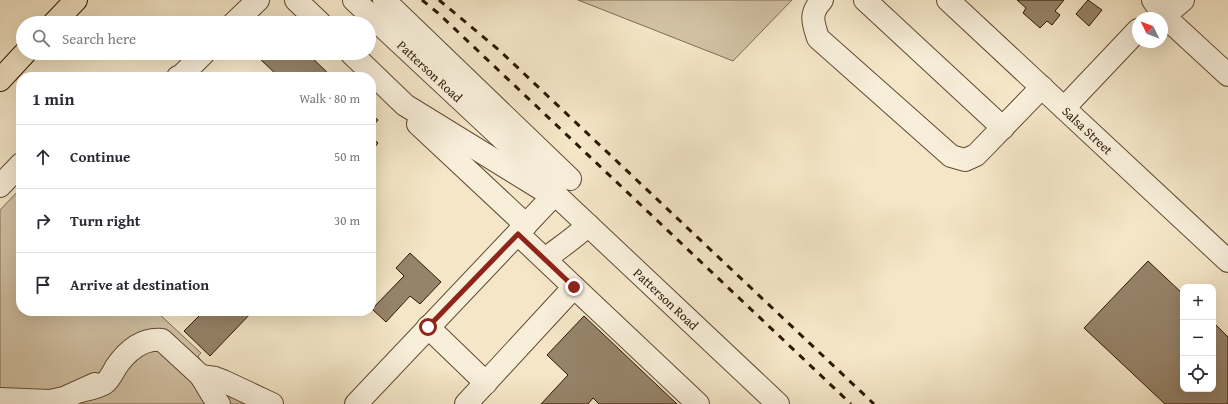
<!DOCTYPE html>
<meta charset="utf-8">
<style>
:root{--surface:#fff;--page:#f2f2f3;--text:#2b2b33;--muted:#7c7c81;--line:#e1e1e2}
body{margin:0;font-family:"Gentium Book Plus",serif;background:var(--page);color:var(--text)}
.controls{position:absolute;right:12px;bottom:12px;display:grid;overflow:hidden;border-radius:8px;box-shadow:0 4px 16px #0002}
.controls button{width:36px;height:36px;display:grid;place-items:center;padding:0;border:0;border-bottom:1px solid var(--line);background:var(--surface);color:var(--text);font:20px sans-serif}
.compass{position:absolute;left:1132px;top:12px;width:36px;height:36px;border-radius:50%;background:var(--surface);box-shadow:0 4px 16px #0002;rotate:313deg}
.stop{position:absolute;width:12px;height:12px;margin:-9px;border:3px solid #8f2418;border-radius:50%;background:#fff}
.stop.end{background:#8f2418;border-color:#fff;box-shadow:0 1px 4px #0008}
.list{margin:0;padding:0;list-style:none}
h2{display:flex;justify-content:space-between;align-items:center;height:52px;margin:0;padding:0 16px;font-size:17px}
h2 small{font-size:13px;font-weight:400;color:var(--muted)}
.list li{display:grid;grid-template-columns:26px 1fr auto;gap:12px;align-items:center;box-sizing:border-box;height:64px;padding:0 16px;border-top:1px solid var(--line)}
.list b{display:block;font-size:15px;white-space:nowrap}
.list em{font-size:13px;font-style:normal;color:var(--muted)}
.icon{flex:none;width:22px;height:22px;fill:none;stroke:currentColor;stroke-width:2;stroke-linecap:round;stroke-linejoin:round}
.map{position:relative;flex:none;width:1228px;height:404px;overflow:hidden}
.search{position:absolute;background:var(--surface);box-shadow:0 4px 16px #0002;left:16px;top:16px;width:360px;height:44px;display:flex;align-items:center;gap:10px;box-sizing:border-box;padding:0 14px;border-radius:22px;color:var(--muted);font-size:15px}
.panel{position:absolute;background:var(--surface);box-shadow:0 4px 16px #0002;left:16px;top:72px;width:360px;height:244px;border-radius:16px}
.map>svg:first-child{display:block}
</style>
<div class="map">
<svg width="1228" height="404" viewBox="0 0 1228 404">
<rect width="100%" height="100%" fill="#f4e6c7"/>
<filter id="stains"><feTurbulence type="fractalNoise" baseFrequency=".005" numOctaves="4"/><feColorMatrix values="0 0 0 0 .2 0 0 0 0 .09 0 0 0 0 .02 0 0 0 .5 -.17"/></filter>
<radialGradient id="worn" r=".72"><stop offset=".6" stop-color="#630" stop-opacity="0"/><stop offset="1" stop-color="#630" stop-opacity=".3"/></radialGradient>
<g fill="#d3c3a6" stroke="#826d55">
<path d="M578,0H792L733,61Z"/>
<path d="M21,188V311H156L201,353L198,356L205,368L277,404H0V210Z"/>
</g>
<g fill="#968369" stroke="#301704">
<path d="M1017,0H1064L1055,11L1060,15L1052,25L1047,21L1040,28L1023,13L1026,8Z"/>
<path d="M1088,0L1102,10L1089,26L1076,14Z"/>
<path d="M261,53H307L332,77H279L258,57Z"/>
<path d="M371,113L378,120L371,128Z"/>
<path d="M371,136L378,143L371,152Z"/>
<path d="M410,253L441,282L420,304L410,296L386,322L372,309L404,276L396,268Z"/>
<path d="M1148,261L1183,294V389H1213V322L1228,337V404H1165L1084,328Z"/>
<path d="M204,311H253L210,356L184,331Z"/>
<path d="M584,316L677,404H599L593,398L588,404H541L568,375L547,355Z"/>
</g>
<g fill="none" stroke-linecap="round" stroke-linejoin="round">
<defs>
<g id="minor">
<path d="M296,0L320,23"/>
<path id="s1" d="M354,0L549,182L555,194L778,404"/>
<path d="M384,0L570,179"/>
<path d="M822,0C809,14 813,22 818,38L951,156L965,160L976,155L1042,87"/>
<path d="M865,0L1003,128"/>
<path id="s2" d="M948,0L1228,261"/>
<path d="M1153,0L1164,16L1183,0"/>
<path d="M1158,18L1164,16L1228,75"/>
<path d="M234,23L258,0"/>
<path d="M351,53L405,105L543,190"/>
<path d="M178,77L182,75L204,53"/>
<path d="M1064,108L1138,30"/>
<path d="M418,124L526,225"/>
<path d="M0,186L21,164"/>
<path d="M545,259C559,248 575,238 588,225"/>
<path d="M574,287L698,404"/>
<path d="M428,327L486,383"/>
<path d="M201,376L213,396L219,404"/>
<path d="M81,391C89,389 99,387 105,383C110,379 113,372 116,367C127,351 142,338 162,340L201,376L215,378L223,381L272,404"/>
<path d="M0,399L50,401L64,398L95,384"/>
<path d="M356,404L555,194"/>
<path d="M466,404L574,287L518,234"/>
</g>
<g id="major">
<path d="M54,23L76,0"/>
<path d="M0,80L25,53"/>
</g>
</defs>
<use href="#minor" stroke="#614b35" stroke-width="24"/>
<use href="#major" stroke="#301704" stroke-width="24"/>
<use href="#minor" stroke="#f8efdb" stroke-width="22"/>
<use href="#major" stroke="#f4e6c7" stroke-width="22"/>
<g stroke="#301704" stroke-width="3" stroke-dasharray="7 7" stroke-linecap="butt">
<path d="M422,0L438,13L851,404"/>
<path d="M439,0L499,50L874,404"/>
</g>
</g>
<g fill="none" stroke-linecap="round" stroke-linejoin="round">
<path stroke="#8f2418" stroke-width="5" d="M428,327L518,234L574,287"/>
</g>
<g text-anchor="middle" dominant-baseline="central" stroke-width="3" stroke-linejoin="round" paint-order="stroke">
<g font-size="13" fill="#301704" stroke="#f8efdb">
<text stroke="none"><textPath href="#s1" startOffset="104">Patterson Road</textPath></text>
<text stroke="none"><textPath href="#s2" startOffset="191">Salsa Street</textPath></text>
<text stroke="none"><textPath href="#s1" startOffset="433">Patterson Road</textPath></text>
</g>
</g>
<rect width="100%" height="100%" filter="url(#stains)"/>
<rect width="100%" height="100%" fill="url(#worn)"/>
</svg>
<div class="controls">
<button>+</button>
<button>−</button>
<button><svg class="icon" aria-label="locate" viewBox="0 0 24 24"><circle cx="12" cy="12" r="6"/><path d="M12 2v4M12 18v4M2 12h4M18 12h4"/></svg></button>
</div>
<svg class="compass" viewBox="-18 -18 36 36"><path d="M0-13l5 13h-10z" fill="#e53935"/><path d="M0 13l5-13h-10z" fill="#7c7c81"/></svg>
<div class="stop" style="left:428px;top:327px"></div>
<div class="stop end" style="left:574px;top:287px"></div>
<div class="search"><svg class="icon" aria-label="search" viewBox="0 0 24 24"><circle cx="10" cy="10" r="6"/><path d="M15 15l6 6"/></svg>Search here</div>
<section class="panel">
<h2>1 min<small>Walk · 80 m</small></h2>
<ul class="list">
<li><svg class="icon" aria-label="ahead" viewBox="0 0 24 24"><path d="M12 20V5M6 11l6-6 6 6"/></svg><div><b>Continue</b></div><em>50 m</em></li>
<li><svg class="icon" aria-label="right" viewBox="0 0 24 24"><path d="M7 20v-9h11M14 6l5 5-5 5"/></svg><div><b>Turn right</b></div><em>30 m</em></li>
<li><svg class="icon" aria-label="arrive" viewBox="0 0 24 24"><path d="M6 21V4h12l-3 4 3 4H6"/></svg><div><b>Arrive at destination</b></div></li>
</ul>
</section>
</div>
